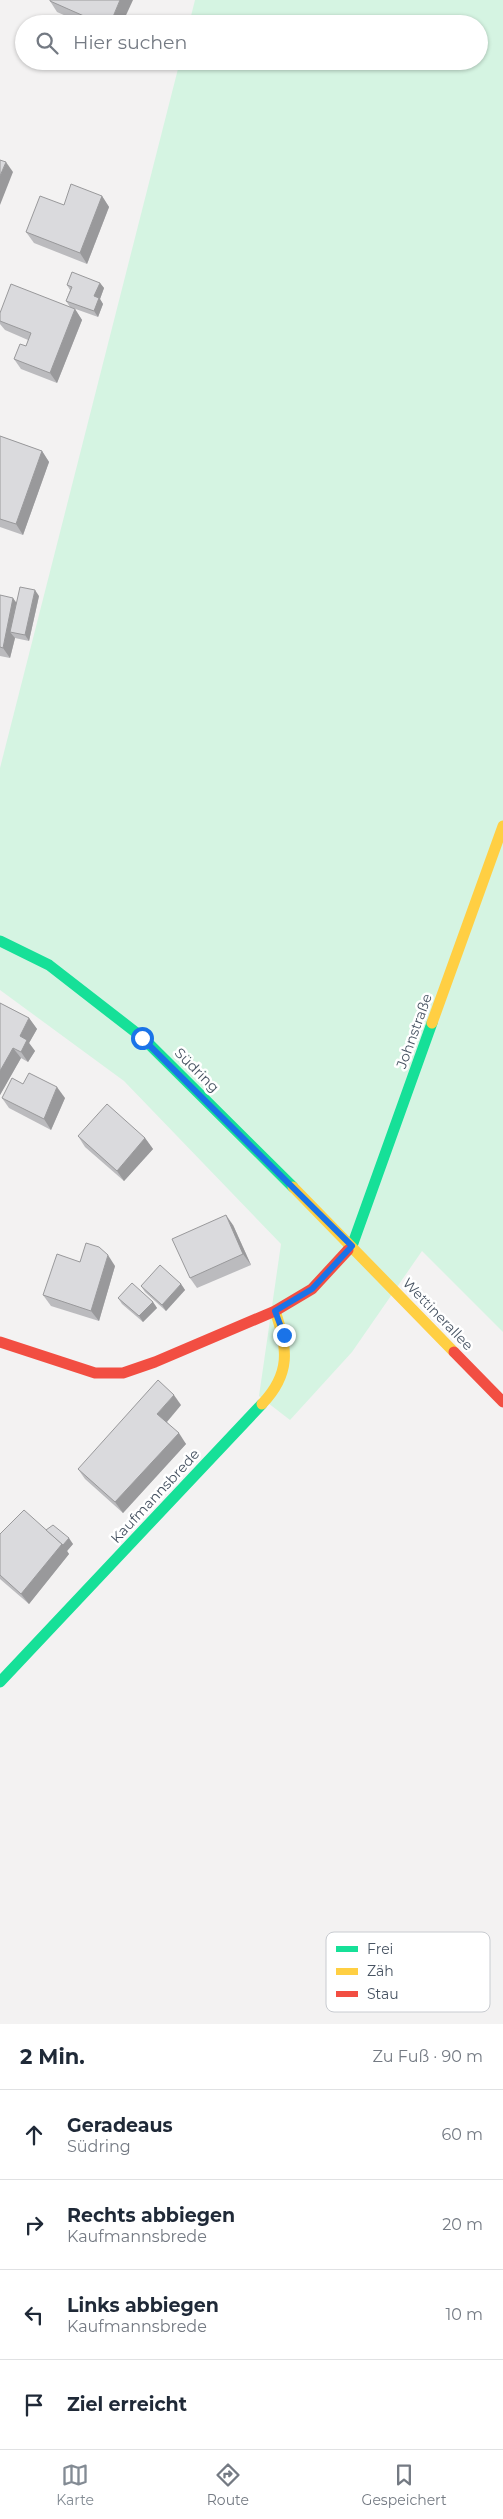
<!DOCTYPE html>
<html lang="de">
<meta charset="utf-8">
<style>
:root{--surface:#fff;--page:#f6f6f7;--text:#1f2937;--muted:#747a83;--line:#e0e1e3;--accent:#838b94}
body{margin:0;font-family:Montserrat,sans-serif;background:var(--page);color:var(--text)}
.stop{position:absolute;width:15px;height:15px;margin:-11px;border:4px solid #1a73e8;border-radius:50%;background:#fff}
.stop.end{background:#1a73e8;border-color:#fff;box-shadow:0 1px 5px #0008}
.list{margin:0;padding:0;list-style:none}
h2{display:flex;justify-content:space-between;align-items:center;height:65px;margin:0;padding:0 20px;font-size:21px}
h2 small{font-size:16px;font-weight:400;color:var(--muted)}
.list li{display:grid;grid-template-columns:32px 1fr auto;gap:15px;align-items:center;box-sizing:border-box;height:90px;padding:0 20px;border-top:1px solid var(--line)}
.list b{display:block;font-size:19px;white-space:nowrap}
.list p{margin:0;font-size:16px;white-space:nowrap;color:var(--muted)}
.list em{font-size:16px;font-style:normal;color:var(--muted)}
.icon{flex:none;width:28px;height:28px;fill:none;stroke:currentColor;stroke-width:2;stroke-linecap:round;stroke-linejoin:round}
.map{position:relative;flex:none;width:503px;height:2024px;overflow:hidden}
.search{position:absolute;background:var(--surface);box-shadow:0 1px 4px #0004;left:15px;right:15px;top:15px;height:55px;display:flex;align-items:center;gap:12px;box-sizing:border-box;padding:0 18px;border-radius:28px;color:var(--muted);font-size:19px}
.sheet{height:425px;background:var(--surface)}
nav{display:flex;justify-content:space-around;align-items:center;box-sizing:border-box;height:70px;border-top:1px solid var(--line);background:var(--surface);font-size:14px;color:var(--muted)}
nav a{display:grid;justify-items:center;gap:2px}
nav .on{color:var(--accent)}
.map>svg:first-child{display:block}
</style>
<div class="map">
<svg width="503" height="2024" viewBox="0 0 503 2024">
<rect width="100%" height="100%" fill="#f3f2f2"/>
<path fill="#d5f4e2" d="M195,0H503V1332L422,1251L352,1352L290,1420L259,1396L281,1244L124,1081L0,990V768L180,61H479V24H189Z"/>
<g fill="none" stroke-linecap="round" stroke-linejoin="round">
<g stroke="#16e098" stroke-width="11">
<path d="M0,941L49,965L143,1038L293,1187"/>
<path d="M348,1250L352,1246L432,1023"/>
<path d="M0,1682L262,1404"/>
</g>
<g stroke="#ffcf43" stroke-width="11">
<path d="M432,1023L503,826"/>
<path d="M293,1187L454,1352"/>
<path d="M262,1404C291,1374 288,1348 275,1311"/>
</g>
<g stroke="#f24e42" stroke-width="11">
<path d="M0,1342L95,1373H123L155,1362L275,1311L312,1289L348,1250"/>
<path d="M454,1352L503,1402"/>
</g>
</g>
<g fill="#bbbbbe">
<path d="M50,1L122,24H84L57,12Z"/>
<path d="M102,196L109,207L87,264L34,243L26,232L64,205Z"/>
<path d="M100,283L104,288L100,299L103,304L98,317L70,307L66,301L70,290L67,285Z"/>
<path d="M75,309L82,320L57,383L21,369L14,359L26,346L28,340L5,330L0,324V313Z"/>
<path d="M0,436L42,451L49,462L23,535L0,527Z"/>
<path d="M0,595L17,603L39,596L29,641L15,638L10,658L0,656Z"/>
<path d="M0,1003L29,1018L37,1029L29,1043L35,1051L28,1062L21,1058L0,1095Z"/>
<path d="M23,1084L65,1098L51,1130L9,1108L2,1098Z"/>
<path d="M78,1136L145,1138L153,1149L124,1181L85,1147Z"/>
<path d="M233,1225L251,1265L197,1288L190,1278Z"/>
<path d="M80,1262L115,1266L99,1321L51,1306L43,1295Z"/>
<path d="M181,1284L185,1290L166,1311L145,1292L141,1286Z"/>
<path d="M118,1298L153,1302L157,1308L143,1322L122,1304Z"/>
<path d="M181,1405L167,1422L186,1444L123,1513L85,1479L78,1469Z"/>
<path d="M46,1530L73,1544L67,1551L69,1554L29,1604L0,1579V1534Z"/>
</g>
<g fill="#99999b">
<path d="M120,0H133L122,24H110Z"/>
<path d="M6,162L13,172L0,205V176Z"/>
<path d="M102,196L109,207L87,264L80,253Z"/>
<path d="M100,283L104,288L100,299L103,304L98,317L94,311V296Z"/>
<path d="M75,309L82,320L57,383L50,373Z"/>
<path d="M42,451L49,462L23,535L16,524Z"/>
<path d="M35,590L39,596L29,641L25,635Z"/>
<path d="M13,598L21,609L10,632L15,638L10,658L3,648Z"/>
<path d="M29,1018L37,1029L29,1043L35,1051L28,1062L21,1052L20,1036Z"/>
<path d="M13,1048L21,1058L0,1095V1071Z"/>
<path d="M57,1087L65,1098L51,1130L44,1119Z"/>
<path d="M145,1138L153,1149L124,1181L117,1171Z"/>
<path d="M226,1215L233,1225L251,1265L243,1254Z"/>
<path d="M108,1255L115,1266L99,1321L91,1311Z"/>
<path d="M181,1284L185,1290L166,1311L162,1305Z"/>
<path d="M153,1302L157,1308L143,1322L139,1316Z"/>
<path d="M174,1395L181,1405L165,1424L157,1414Z"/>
<path d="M179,1433L186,1444L123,1513L115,1502Z"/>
<path d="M69,1538L73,1544L67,1551L69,1554L29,1604L21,1594L62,1544Z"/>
</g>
<g fill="#dadadd" stroke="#99999b">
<path d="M50,0H120L110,24H102L50,1Z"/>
<path d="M0,160L6,162L0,176Z"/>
<path d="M71,184L102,196L80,253L26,232L40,196L64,205Z"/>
<path d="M72,272L100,283L94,296L99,298L94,311L66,301L72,287L67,285Z"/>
<path d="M11,284L75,309L50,373L14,359L20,344L26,346L31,333L0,321V313Z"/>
<path d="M0,436L42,451L16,524L0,519Z"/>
<path d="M20,587L35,590L25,635L10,632Z"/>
<path d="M0,595L13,598L3,648L0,647Z"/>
<path d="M0,1003L29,1018L20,1036L27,1040L21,1052L13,1048L0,1071Z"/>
<path d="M29,1073L57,1087L44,1119L2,1098L12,1078L23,1084Z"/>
<path d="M107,1104L145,1138L117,1171L78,1136Z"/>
<path d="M226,1215L243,1254L190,1278L172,1239Z"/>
<path d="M86,1243L99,1247L108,1255L91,1311L43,1295L57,1254L80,1262Z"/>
<path d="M160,1265L181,1284L162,1305L141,1286Z"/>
<path d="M132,1283L153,1302L139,1316L118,1298Z"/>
<path d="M158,1380L174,1395L157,1414L179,1433L115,1502L78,1469Z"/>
<path d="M24,1510L62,1544L21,1594L0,1575V1534Z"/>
<path d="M53,1525L69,1538L63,1545L46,1530Z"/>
</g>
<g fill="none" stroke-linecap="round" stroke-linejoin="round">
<path stroke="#1a73e8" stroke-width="6" d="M142,1038L352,1246L312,1289L275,1311L284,1335"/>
</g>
<g text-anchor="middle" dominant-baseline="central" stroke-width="5" stroke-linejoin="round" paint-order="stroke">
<g font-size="14" fill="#475362" stroke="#fff">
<text transform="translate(414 1031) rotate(-70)">Johnstraße</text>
<text transform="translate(197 1070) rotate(45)">Südring</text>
<text transform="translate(438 1314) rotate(46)">Wettinerallee</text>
<text transform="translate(155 1496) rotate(-47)">Kaufmannsbrede</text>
</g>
</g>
<rect x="326" y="1932" width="164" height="80" rx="8" fill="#fff" stroke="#c8cbd0" stroke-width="1"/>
<rect x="336" y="1946" width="22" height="6" fill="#16e098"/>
<rect x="336" y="1968" width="22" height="7" fill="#ffcf43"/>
<rect x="336" y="1991" width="22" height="6" fill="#f24e42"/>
<g font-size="14" fill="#475362">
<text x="367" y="1954">Frei</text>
<text x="367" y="1976">Zäh</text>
<text x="367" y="1999">Stau</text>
</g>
</svg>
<div class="stop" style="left:142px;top:1038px"></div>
<div class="stop end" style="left:284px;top:1335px"></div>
<div class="search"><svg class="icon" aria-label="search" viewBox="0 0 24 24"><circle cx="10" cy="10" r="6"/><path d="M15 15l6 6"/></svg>Hier suchen</div>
</div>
<section class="sheet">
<h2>2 Min.<small>Zu Fuß · 90 m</small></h2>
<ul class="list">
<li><svg class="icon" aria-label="ahead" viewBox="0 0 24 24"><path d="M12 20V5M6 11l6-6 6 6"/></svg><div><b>Geradeaus</b><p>Südring</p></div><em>60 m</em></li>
<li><svg class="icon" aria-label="right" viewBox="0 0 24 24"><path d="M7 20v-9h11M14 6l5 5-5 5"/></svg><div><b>Rechts abbiegen</b><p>Kaufmannsbrede</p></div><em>20 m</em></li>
<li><svg class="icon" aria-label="left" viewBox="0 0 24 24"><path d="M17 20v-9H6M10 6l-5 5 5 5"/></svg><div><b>Links abbiegen</b><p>Kaufmannsbrede</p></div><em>10 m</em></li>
<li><svg class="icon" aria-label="arrive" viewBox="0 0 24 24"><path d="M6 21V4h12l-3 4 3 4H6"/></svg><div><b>Ziel erreicht</b></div></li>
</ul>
</section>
<nav>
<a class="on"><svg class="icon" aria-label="map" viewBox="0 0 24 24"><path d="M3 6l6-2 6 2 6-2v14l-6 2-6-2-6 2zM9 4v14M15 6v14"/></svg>Karte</a>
<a><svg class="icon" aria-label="directions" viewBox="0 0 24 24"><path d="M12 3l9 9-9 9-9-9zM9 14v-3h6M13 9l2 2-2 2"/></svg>Route</a>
<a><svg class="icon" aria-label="saved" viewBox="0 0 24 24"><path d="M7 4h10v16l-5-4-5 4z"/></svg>Gespeichert</a>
</nav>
